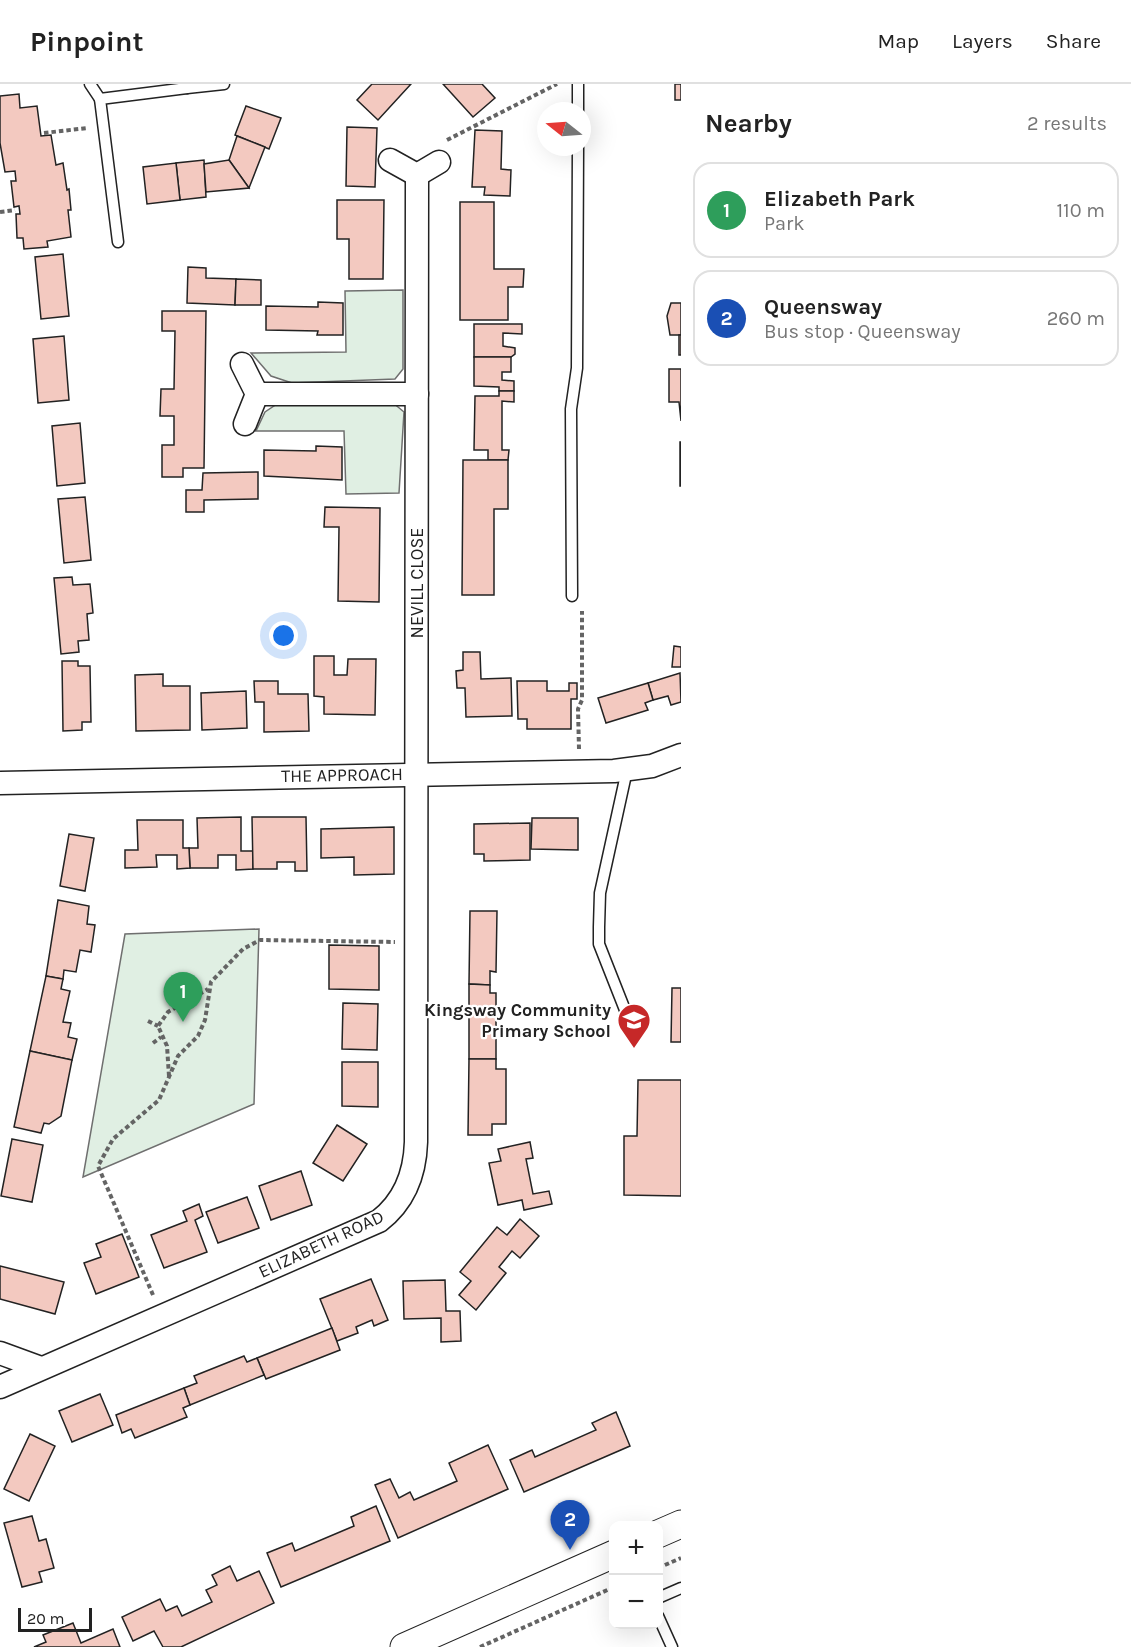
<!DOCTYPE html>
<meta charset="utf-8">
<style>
:root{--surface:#fff;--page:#f6f6f6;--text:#222;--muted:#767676;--line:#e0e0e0;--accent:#c62828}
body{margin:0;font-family:Karla,sans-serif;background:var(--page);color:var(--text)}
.controls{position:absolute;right:18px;bottom:18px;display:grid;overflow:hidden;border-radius:12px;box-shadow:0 6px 24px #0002}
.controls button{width:54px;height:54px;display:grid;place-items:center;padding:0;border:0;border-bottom:2px solid var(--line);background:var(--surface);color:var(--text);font:30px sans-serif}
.compass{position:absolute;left:537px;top:18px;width:54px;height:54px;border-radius:50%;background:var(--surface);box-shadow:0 6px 24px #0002;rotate:287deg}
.scale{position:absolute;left:18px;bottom:15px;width:74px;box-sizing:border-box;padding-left:6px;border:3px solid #222;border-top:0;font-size:16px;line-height:21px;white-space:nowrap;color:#222;-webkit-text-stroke:4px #fff;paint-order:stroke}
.you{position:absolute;left:284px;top:552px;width:21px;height:21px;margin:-15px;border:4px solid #fff;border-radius:50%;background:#1a73e8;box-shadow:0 0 0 9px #1a73e833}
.badge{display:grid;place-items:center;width:39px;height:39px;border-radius:50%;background:var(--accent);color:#fff;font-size:20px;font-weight:700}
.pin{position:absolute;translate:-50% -50px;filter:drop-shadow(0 2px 3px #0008)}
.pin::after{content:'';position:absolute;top:32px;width:21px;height:18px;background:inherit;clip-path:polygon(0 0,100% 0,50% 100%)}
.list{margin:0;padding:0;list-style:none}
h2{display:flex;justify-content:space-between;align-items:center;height:78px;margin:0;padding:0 24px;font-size:26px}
h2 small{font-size:20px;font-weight:400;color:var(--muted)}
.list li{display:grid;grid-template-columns:39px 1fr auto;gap:18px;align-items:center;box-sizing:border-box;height:96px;margin:0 12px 12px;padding:0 12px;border:2px solid var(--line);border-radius:18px}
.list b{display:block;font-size:22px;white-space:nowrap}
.list p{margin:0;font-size:20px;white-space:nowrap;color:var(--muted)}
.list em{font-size:20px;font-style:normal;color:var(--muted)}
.map{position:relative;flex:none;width:681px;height:1563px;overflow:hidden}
header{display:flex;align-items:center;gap:36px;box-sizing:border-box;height:84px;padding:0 30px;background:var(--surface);border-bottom:2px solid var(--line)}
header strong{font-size:28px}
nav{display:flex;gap:33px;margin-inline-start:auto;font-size:21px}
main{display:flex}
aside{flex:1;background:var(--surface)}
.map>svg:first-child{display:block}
</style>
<header>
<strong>Pinpoint</strong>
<nav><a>Map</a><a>Layers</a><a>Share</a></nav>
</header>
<main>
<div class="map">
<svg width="681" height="1563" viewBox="0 0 681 1563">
<rect width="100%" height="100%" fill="#fff"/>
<g fill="#e0efe3" stroke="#6f6f6f" stroke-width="1.5">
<path d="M403,206V285L395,295L292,299L271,292L251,269L346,268L345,207Z"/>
<path d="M392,318L404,328L399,409L346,410L344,347H256L265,328L277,320Z"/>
<path d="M259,845L254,1020L83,1093L125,850Z"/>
</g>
<g fill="#f3c9c0" stroke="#222" stroke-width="1.5">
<path d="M372,0H411L378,36L357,16Z"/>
<path d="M443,0H482L495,14L473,33Z"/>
<rect x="675" y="0" width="6" height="16"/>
<path d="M19,10L20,24L37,22L41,52L51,51L56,81L63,79L67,106L69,105L71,126H68L71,153L47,157L48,163L24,165L23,154H17L16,130H20L19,122L14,123L11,97H16L15,87L5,88L0,59V12Z"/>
<path d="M246,22L281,34L269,65L235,51Z"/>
<path d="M347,43L377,44L375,103L346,102Z"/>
<path d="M475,46L502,47L501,85L511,86L510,112L484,111L485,103H472Z"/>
<path d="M237,52L265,63L249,104L229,76Z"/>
<path d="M204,76L206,113L180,116L176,79Z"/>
<path d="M229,76L249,104L206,108L204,80Z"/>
<path d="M176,79L180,116L147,120L143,83Z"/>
<path d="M337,116H384L383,195H349V155H337Z"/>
<path d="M460,118H494V185H524L523,203H508V236H460Z"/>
<path d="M63,170L69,232L41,235L35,173Z"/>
<path d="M188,183L206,184V194L236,195L235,221L187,219Z"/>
<path d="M236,195L261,196V221H235Z"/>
<path d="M318,218L343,219V251H317L318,247L266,246V222L318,223Z"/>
<path d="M671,219H681V251H670L667,232Z"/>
<path d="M162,227H206L204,384H183V393H162V361H174V332H160L161,305H174L175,247H162Z"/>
<path d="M474,240H522V250L503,249V262L515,264V270L511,273H474Z"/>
<rect x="679" y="251" width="2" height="20"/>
<path d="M64,252L69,316L38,319L33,255Z"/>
<path d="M474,273H511V288H502V296L514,297V307H499V303L474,302Z"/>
<path d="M669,285H681V337L679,318H669Z"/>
<path d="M499,307H514V318L502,317V366H509L508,376H488V366H474L475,312H499Z"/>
<path d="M80,339L85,399L57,402L52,342Z"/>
<rect x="680" y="358" width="1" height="44"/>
<path d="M316,362L342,363V396L264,392V366L316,367Z"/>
<path d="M463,376H508V425H494V511H462Z"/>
<path d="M258,388V415L204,416V428H186V406H202L203,389Z"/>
<path d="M85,413L91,476L64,479L58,415Z"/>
<path d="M325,423L380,424L379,518L338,517L339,443H324Z"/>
<path d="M72,493L73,501L90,500L93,529L87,530L89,556L78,557L79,568L61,570L54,494Z"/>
<path d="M674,562L681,563V583H672Z"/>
<path d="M463,568H480L481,595L511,594L512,632L466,633L465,604H457L456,587L463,586Z"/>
<path d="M314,572H334V591H347L348,575H376L375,631L324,630V613L314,612Z"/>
<path d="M62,577H78V582H90L91,638H82V646L63,647Z"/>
<path d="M680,589L681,618L671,621L668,612L653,616L648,599Z"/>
<path d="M163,590V602H190V646L136,647L135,591Z"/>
<path d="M254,597H278V610H308L309,647L264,648V618H255Z"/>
<path d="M517,597H547V607H569V599H577V615H571V645H527V635H518Z"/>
<path d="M648,599L653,616L645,619L648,626L606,639L598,614Z"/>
<path d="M246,607L247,644L202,646L201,609Z"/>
<path d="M241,733V767H253V785L236,786V771H218V784H190L189,764H198L197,734Z"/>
<path d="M252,733H306L307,787H295V778H277V785H253Z"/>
<path d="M532,734H578V766L531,765Z"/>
<path d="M137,736H183V764H189L190,784L177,785V771H156L157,783L125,784V766H138Z"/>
<path d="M530,739V776L484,777V770H474V740Z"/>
<path d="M394,743V790L354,791V773L321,774V745Z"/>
<path d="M69,750L94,754L85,807L60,802Z"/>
<path d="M58,816L89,822L87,840L95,841L91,868L80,866L76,888L64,886L63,895L46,892Z"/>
<path d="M470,827H497L496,888L490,887V901L469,900Z"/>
<path d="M329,861L379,862V906L329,905Z"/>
<path d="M46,892L63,895L61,905L70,907L63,938L71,939L68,953L77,955L72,976L30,967Z"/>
<path d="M469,900L490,901V909H496V975H469Z"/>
<path d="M672,904H681V958H671Z"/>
<path d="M343,919L378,920L377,966L342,965Z"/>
<path d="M30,967L72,976L61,1032L49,1040L44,1039L41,1049L14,1043Z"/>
<path d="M469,975H496V985H506V1040H492V1051H468Z"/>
<path d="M342,978H378V1023L342,1022Z"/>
<path d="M638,996H681V1112L624,1111V1052H637Z"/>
<path d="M337,1041L367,1060L343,1097L313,1079Z"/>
<path d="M12,1055L43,1061L32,1118L1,1112Z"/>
<path d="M530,1058L533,1074L526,1075L533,1110L549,1107L552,1120L524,1126L522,1116L498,1121L489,1079L501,1077L498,1065Z"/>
<path d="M301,1087L312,1121L271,1136L259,1102Z"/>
<path d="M247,1113L259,1144L218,1159L206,1128Z"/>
<path d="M199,1120L203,1132L195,1136L207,1168L164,1184L151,1151L187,1137L183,1127Z"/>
<path d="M520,1135L539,1152L520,1174L512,1167L499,1183L506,1189L476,1226L459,1211L471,1197L460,1188L497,1143L507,1151Z"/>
<path d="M122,1150L139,1193L96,1210L84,1179L101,1173L96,1160Z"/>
<path d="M0,1182L64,1198L55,1230L0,1215Z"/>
<path d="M371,1195L388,1236L374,1242L372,1236L356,1243L358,1249L337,1257L320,1215Z"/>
<path d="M445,1196L446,1227H460L461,1257L441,1258V1234L404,1235L403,1197Z"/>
<path d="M332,1244L340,1266L266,1295L257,1274Z"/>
<path d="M244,1272L247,1278L257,1274L264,1291L190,1321L184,1304L197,1299L194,1292Z"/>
<path d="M184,1304L190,1321L183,1324L187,1333L135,1354L131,1345L122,1349L116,1331Z"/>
<path d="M100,1310L113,1341L72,1358L59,1327Z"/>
<path d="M616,1328L630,1362L524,1408L510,1376L532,1366L535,1373L596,1346L592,1339Z"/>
<path d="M30,1350L55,1362L29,1417L4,1405Z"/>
<path d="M488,1361L508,1405L398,1454L375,1401L390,1395L399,1414L410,1408L414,1416L457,1397L449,1379Z"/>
<path d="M376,1422L390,1457L281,1503L267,1469L292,1459L295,1467L354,1442L351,1433Z"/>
<path d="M32,1432L39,1457L46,1455L54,1484L39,1488L42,1498L22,1503L4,1439Z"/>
<path d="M230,1482L237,1497L259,1487L274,1519L181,1563H163L154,1547L133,1557L122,1533L160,1515L166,1527L177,1522L182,1532L212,1518L206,1506L217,1501L212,1491Z"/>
<path d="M73,1539L81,1559L113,1545L120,1563H34L46,1558L43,1551Z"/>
</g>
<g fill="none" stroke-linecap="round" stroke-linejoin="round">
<defs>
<g id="service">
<path d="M90,0L100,15"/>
<path d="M187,4L224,0"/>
<path d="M578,27V0"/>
<path d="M118,158L100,15L187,4L186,0"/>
<path d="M572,512L571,325L577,284L578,63"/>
<path d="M627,686L600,809L599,843V860L627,931"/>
<path d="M658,1514L681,1504"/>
<path d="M658,1532L672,1563"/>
</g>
<g id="minor">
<path d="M390,76L417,91L439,78"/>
<path d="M242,280L257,310L245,340"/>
<path d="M257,310H417"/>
<path d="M0,699L614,687L652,682L681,671"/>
<path d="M0,1269L41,1284"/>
<path d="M0,1303L379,1137C405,1117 415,1090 416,1058L417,91"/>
</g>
<g id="tertiary">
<path d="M658,1450L681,1440"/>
<path d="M404,1563L614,1470"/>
</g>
</defs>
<use href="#service" stroke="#222" stroke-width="13"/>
<use href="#minor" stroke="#222" stroke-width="25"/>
<use href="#tertiary" stroke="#222" stroke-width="29"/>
<g stroke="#646464" stroke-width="4" stroke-dasharray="4.5 3" stroke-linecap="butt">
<path d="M44,49L87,44"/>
<path d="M447,56L557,0"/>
<path d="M0,128L15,126"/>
<path d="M579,665L578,625L582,616V527"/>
<path d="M182,890L194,913"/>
<path d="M148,937L158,942"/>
<path d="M153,959L161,953"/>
<path d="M169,992L167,962L158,942L168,928L208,905"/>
<path d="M153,1211L98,1082L113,1055L159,1016L178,972L198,952L205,936L211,898L243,865L260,856L395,858"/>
<path d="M658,1484L681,1474"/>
<path d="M480,1563L614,1503"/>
</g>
<use href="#service" stroke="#fff" stroke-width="10"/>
<use href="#minor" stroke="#fff" stroke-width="22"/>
<use href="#tertiary" stroke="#fff" stroke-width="27"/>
</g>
<defs>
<symbol id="school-pin" viewBox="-11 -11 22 30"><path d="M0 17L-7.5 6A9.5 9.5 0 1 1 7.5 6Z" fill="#c62828" stroke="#fff"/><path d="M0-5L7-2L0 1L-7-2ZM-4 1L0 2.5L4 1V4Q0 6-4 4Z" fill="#fff"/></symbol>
</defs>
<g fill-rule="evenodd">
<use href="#school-pin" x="615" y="917" width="38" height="52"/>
</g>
<g text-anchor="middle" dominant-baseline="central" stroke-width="4.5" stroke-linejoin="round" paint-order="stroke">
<g font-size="18" fill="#222" stroke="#fff">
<text transform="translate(417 499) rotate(-90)">NEVILL CLOSE</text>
<text transform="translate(342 691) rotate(-1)">THE APPROACH</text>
<text transform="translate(321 1160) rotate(-25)">ELIZABETH ROAD</text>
</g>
<g font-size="18" font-weight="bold" fill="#222" stroke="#fff" text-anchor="end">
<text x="611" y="926">Kingsway Community<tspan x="611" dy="21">Primary School</tspan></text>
</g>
</g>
</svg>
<div class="controls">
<button>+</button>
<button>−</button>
</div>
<svg class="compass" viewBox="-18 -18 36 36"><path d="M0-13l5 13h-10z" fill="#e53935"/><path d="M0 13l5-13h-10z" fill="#767676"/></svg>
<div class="scale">20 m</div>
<div class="you"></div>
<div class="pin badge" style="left:183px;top:938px;background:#2e9e5b">1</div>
<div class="pin badge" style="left:570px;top:1466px;background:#1a4fb4">2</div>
</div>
<aside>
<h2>Nearby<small>2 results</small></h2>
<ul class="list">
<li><span class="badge" style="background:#2e9e5b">1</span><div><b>Elizabeth Park</b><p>Park</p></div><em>110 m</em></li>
<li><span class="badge" style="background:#1a4fb4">2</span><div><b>Queensway</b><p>Bus stop · Queensway</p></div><em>260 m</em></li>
</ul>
</aside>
</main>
